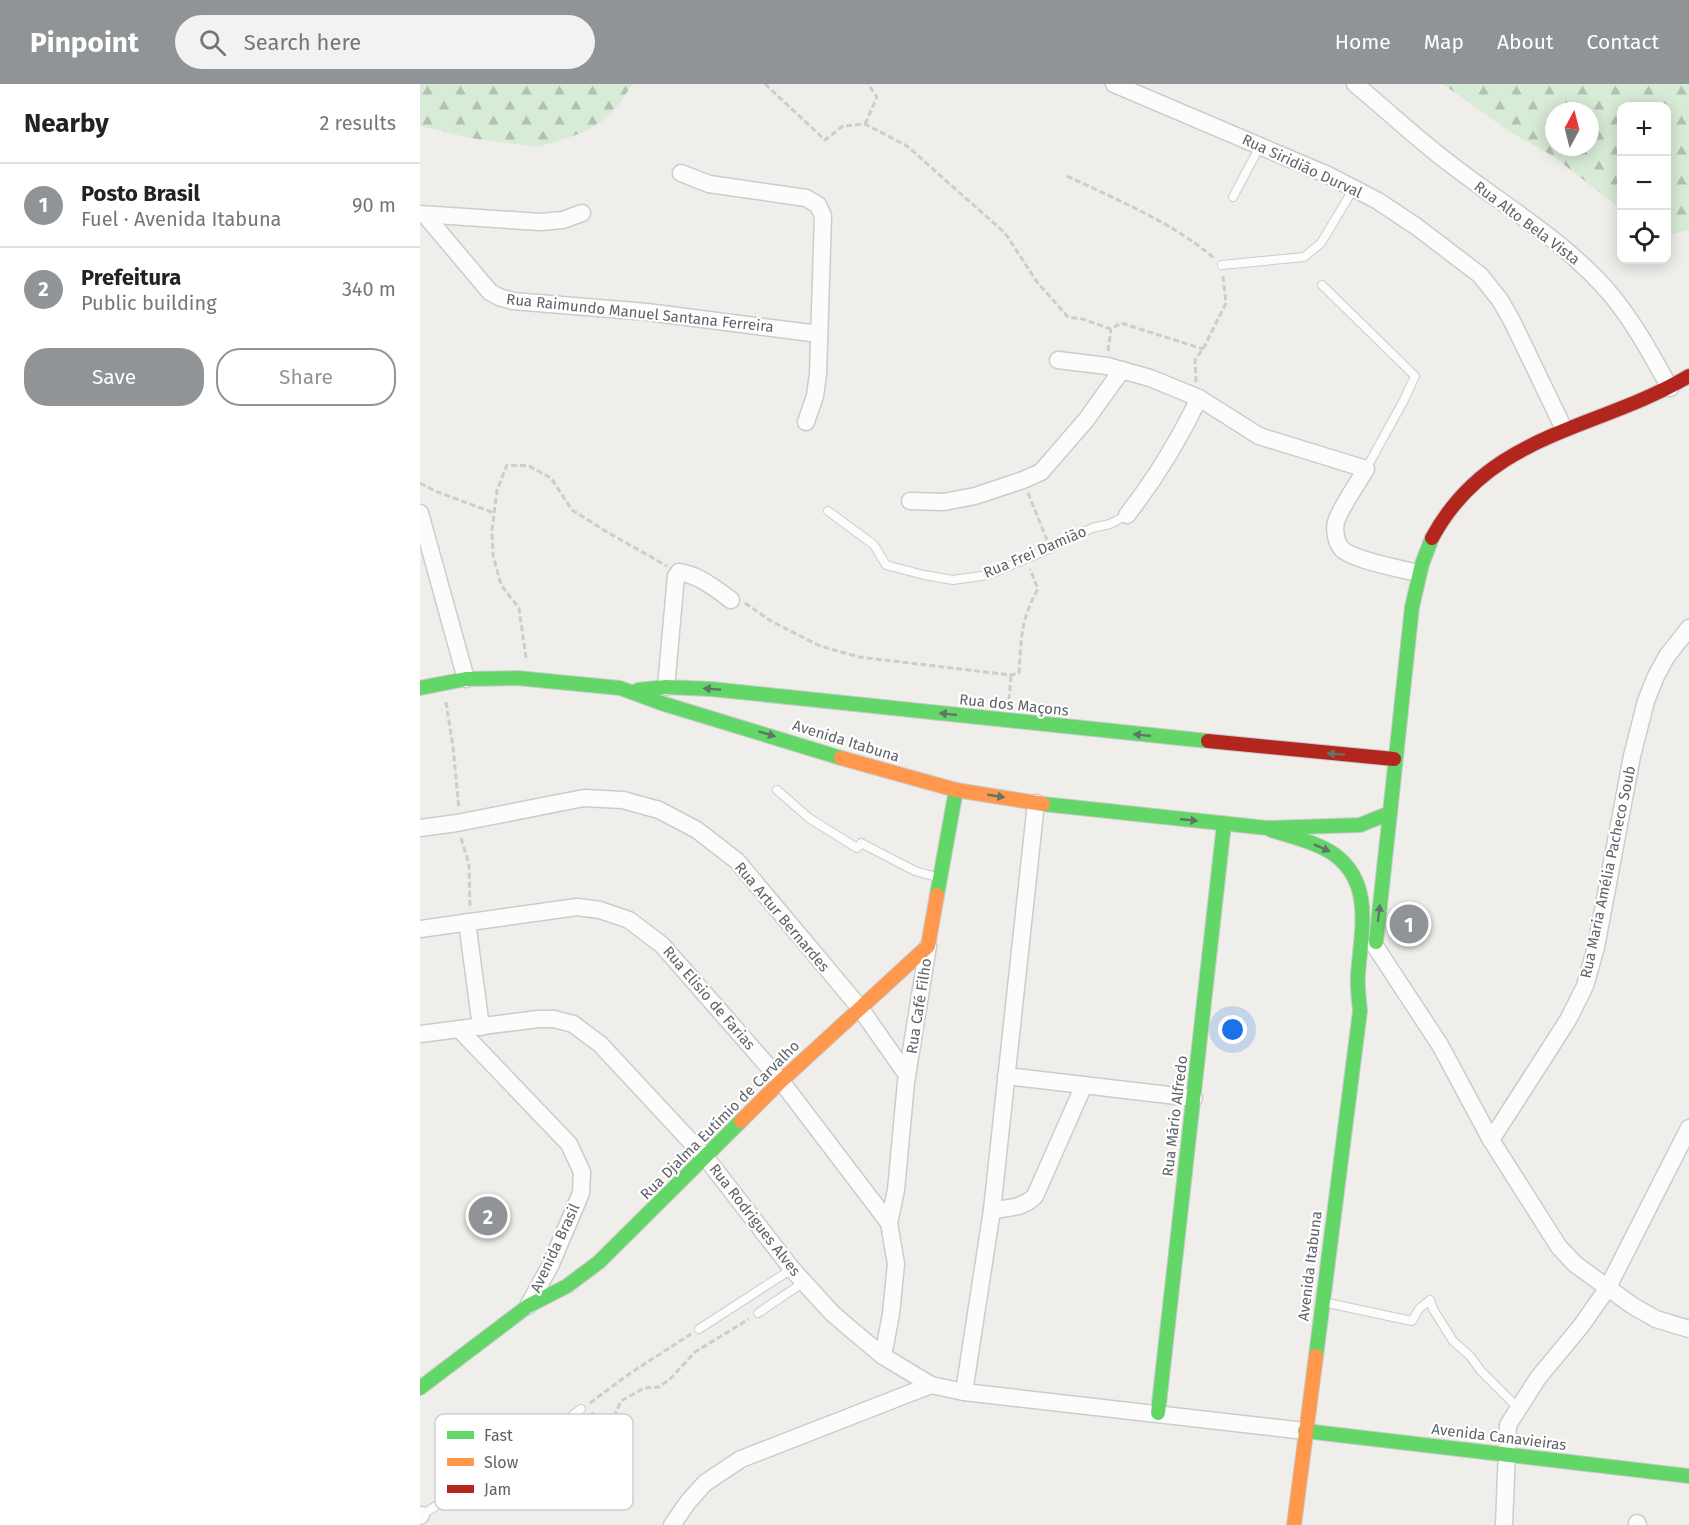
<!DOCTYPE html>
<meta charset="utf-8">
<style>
:root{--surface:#fff;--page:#f2f2f2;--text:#222;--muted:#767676;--line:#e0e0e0;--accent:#919496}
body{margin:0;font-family:"Fira Sans",sans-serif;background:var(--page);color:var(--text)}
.controls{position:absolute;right:18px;top:18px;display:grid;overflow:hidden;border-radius:12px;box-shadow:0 3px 15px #0003}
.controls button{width:54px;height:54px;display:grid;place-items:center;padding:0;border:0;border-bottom:2px solid var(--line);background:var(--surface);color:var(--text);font:30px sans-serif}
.compass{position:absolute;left:1125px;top:18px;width:54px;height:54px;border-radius:50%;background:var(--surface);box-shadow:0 3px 15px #0003;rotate:7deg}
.you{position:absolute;left:813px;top:946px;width:21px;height:21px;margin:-15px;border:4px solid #fff;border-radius:50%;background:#1a73e8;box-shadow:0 0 0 9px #1a73e833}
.badge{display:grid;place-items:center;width:39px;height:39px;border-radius:50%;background:var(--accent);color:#fff;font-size:20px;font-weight:700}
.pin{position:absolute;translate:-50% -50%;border:3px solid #fff;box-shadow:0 2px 6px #0006}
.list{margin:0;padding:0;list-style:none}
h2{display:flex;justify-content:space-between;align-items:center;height:78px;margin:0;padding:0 24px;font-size:26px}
h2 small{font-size:20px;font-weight:400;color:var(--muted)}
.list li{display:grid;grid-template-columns:39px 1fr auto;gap:18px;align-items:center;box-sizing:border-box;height:84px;padding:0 24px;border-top:2px solid var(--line)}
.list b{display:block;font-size:22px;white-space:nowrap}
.list p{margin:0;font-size:20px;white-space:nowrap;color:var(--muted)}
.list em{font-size:20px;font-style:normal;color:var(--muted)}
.actions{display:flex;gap:12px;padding:18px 24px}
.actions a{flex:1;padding:14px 0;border:2px solid var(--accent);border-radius:24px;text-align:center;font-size:21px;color:var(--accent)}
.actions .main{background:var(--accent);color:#fff}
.icon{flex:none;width:33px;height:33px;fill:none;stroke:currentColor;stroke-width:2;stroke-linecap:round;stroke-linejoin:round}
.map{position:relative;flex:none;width:1269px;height:1441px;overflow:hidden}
header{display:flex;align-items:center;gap:36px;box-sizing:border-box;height:84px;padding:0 30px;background:var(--accent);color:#fff}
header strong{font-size:28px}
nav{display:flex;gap:33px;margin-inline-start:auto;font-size:21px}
.search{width:420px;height:54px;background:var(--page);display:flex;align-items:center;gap:15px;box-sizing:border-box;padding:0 21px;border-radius:33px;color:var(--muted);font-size:22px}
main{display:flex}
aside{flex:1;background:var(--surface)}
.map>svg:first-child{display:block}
</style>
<header>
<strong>Pinpoint</strong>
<div class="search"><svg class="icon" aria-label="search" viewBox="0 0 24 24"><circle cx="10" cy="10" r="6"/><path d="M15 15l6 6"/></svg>Search here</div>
<nav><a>Home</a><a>Map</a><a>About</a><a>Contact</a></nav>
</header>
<main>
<aside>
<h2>Nearby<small>2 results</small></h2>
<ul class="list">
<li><span class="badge">1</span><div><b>Posto Brasil</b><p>Fuel · Avenida Itabuna</p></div><em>90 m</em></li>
<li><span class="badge">2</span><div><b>Prefeitura</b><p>Public building</p></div><em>340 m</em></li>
</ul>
<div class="actions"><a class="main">Save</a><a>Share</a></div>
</aside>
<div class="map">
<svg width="1269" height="1441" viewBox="0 0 1269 1441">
<defs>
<pattern id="forest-firs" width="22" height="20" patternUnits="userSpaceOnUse" patternTransform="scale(1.5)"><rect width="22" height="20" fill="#d8ebd6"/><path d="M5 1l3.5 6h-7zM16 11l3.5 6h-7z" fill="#b2c2b1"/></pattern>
</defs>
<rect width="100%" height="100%" fill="#efeeea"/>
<g fill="url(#forest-firs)" fill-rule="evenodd">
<path d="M0,0H213L198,21L182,37L162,49L119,63L50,54L0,42Z"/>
<path d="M1023,0H1269V146L1253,150L1247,148L1246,22H1202L1201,125L1133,72L1090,48ZM1134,27H1170V63H1134Z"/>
</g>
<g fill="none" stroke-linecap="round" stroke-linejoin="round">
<defs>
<g id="lane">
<path d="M813,113L840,62"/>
<path d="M802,181L884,173L901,159L934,104"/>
<path d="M902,201L995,292L984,316L946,385"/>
<path d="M408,427L454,461L466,481L504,491L533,496L568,491L631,464L672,444L690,440L707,431"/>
<path d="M357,706L389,734L437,764L441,759L495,787L520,794"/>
<path d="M903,1218L992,1237L999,1225L1010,1216L1013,1225L1033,1257L1050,1272L1061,1287L1098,1324"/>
<path d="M338,1229L384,1198"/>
<path d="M279,1245L372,1185"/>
<path d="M1,1431L99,1372L161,1325"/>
</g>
<g id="street">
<path d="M694,0L908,91L958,117L997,143L1060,191L1080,216L1092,237L1144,345"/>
<path d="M935,0C968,27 999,57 1033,82C1086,123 1148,159 1192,212C1215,240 1232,272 1250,304"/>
<path d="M261,89L289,100L386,114L398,121L403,132L398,290L395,312L386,338"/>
<path d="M0,130L120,138L143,136L162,129"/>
<path d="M5,131L70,208L79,213L93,217L227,228L399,250"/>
<path d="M638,276L687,282L730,294L779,314L839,352L946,385C938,399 920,424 916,438C914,446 916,459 922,465C933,476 981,485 998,489"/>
<path d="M490,417L524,418L555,412L603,396L621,388L666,336L702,286"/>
<path d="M0,429L46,595"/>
<path d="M707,431C736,394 759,356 779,314"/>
<path d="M246,603L256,492L259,488C279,491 296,505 311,516"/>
<path d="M0,744L37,739L164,714L203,716L239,726L277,746L317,777L440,924L487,991"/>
<path d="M47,838L61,943"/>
<path d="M0,845L157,823L180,826L209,836L242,861L361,997L469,1139L476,1180L471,1230L463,1272"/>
<path d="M955,862L1020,961L1071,1056L1139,1163L1155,1180L1213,1222L1236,1235L1269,1245"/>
<path d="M39,945L149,1060L162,1088L161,1109L131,1180L108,1222"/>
<path d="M0,950L118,935H134L153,940L180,960L286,1074L372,1185L412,1229L434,1248L463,1272L511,1301L544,1308L885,1347"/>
<path d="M586,992L774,1014"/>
<path d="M1071,1056L1148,936L1165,902L1176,863L1212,672L1226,617L1236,592L1247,572L1269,544"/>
<path d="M572,1126C589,1124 603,1124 615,1112L664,1001"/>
<path d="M469,1139L476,1106L486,998L508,862"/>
<path d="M544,1308L572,1126L616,719"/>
<path d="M0,1432L1,1431"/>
<path d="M1217,1439L1218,1441"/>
<path d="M252,1441L268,1418L285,1399L321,1375L511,1301"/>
<path d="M1084,1441L1088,1341L1118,1294L1161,1242L1187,1205L1269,1044"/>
</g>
<g id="fast">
<path d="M0,604L46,595L97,594L200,604L241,619L421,674"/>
<path d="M218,606L246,603L291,605L788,657"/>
<path d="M623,720L847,744L940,741L970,729L992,523L1002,480L1012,454"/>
<path d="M851,746C872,753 897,758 915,771C954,800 941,849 938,890C937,903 939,915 940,927L896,1272"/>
<path d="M517,811L536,706"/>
<path d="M956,858L970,729"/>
<path d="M0,1304L108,1222L147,1202L179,1178L321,1037"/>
<path d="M738,1329L804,740"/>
<path d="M885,1347L1269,1392"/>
</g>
<g id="slow">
<path d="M421,674L536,706L623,720"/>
<path d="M321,1037L361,997L508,862L517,811"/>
<path d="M874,1441L896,1272"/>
</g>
<g id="jam">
<path d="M1012,454C1069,348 1176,347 1269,292"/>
<path d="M788,657L974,675"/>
</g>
</defs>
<use href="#lane" stroke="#cbcccc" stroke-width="10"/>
<use href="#street" stroke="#cbcccc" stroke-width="19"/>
<use href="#fast" stroke="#cacacb" stroke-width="16"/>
<use href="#slow" stroke="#cacacb" stroke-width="16"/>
<use href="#jam" stroke="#cacacb" stroke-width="16"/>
<g stroke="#cacfcc" stroke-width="3" stroke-dasharray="6 3" stroke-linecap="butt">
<path d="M345,0L405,56L423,42L445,40L487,62L585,149L617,198L648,233L663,235L691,245L701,239L783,265"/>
<path d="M445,40L457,13L448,0"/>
<path d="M647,92C697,116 752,138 794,174"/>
<path d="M688,267L691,245"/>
<path d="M776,298L775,276L783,265L806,219L803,192"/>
<path d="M0,399L15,407L74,429"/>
<path d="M608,409L627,456"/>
<path d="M325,519L351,537L400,562L439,573L591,591L599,589C601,556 601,534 618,505L610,485"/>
<path d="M106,574L99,524L81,501L73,471L72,446L77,406L87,381L109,382L131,394L152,426L187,448L247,482"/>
<path d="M589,616L591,591"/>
<path d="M26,618L33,663L39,725"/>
<path d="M41,754L49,780L50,824"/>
<path d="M170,1319L209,1290L271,1250"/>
<path d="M171,1329L192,1337L201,1317L224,1304L239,1303L250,1295L275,1268L329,1235"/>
</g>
<use href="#lane" stroke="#fdfcfc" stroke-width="8"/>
<use href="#street" stroke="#fdfcfc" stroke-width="16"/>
<use href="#fast" stroke="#63d668" stroke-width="14"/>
<use href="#slow" stroke="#ff974d" stroke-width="14"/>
<use href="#jam" stroke="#b3261e" stroke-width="14"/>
</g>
<defs><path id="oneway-solid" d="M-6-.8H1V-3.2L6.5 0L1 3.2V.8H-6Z" transform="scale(1.5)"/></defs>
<g fill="#607468">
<use href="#oneway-solid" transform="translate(292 605) rotate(-175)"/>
<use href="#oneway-solid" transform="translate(528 630) rotate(-174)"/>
<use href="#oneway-solid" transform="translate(347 650) rotate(17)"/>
<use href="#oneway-solid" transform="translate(722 651) rotate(-174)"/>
<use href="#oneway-solid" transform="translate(916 670) rotate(-176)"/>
<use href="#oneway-solid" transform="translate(576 712) rotate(9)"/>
<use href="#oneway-solid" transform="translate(769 736) rotate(6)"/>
<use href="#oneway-solid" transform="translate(902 764) rotate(24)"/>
<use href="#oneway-solid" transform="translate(959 829) rotate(-83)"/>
</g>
<g text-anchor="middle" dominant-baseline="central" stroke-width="4.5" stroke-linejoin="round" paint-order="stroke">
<g font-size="15" fill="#5f6368" stroke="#fff">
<text transform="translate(882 82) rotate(25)">Rua Siridião Durval</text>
<text transform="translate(1107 139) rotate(37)">Rua Alto Bela Vista</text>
<text transform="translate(220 229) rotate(6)">Rua Raimundo Manuel Santana Ferreira</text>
<text transform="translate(615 468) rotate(-23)">Rua Frei Damião</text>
<text transform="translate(594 621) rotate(6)">Rua dos Maçons</text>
<text transform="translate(426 657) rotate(17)">Avenida Itabuna</text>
<text transform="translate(1188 788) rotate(-78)">Rua Maria Amélia Pacheco Soub</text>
<text transform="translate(362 833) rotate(50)">Rua Artur Bernardes</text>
<text transform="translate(289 914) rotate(49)">Rua Elisio de Farias</text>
<text transform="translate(499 922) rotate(-81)">Rua Café Filho</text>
<text transform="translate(755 1032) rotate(-83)">Rua Mário Alfredo</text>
<text transform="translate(300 1036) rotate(-45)">Rua Djalma Eutímio de Carvalho</text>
<text transform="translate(335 1136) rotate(52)">Rua Rodrigues Alves</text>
<text transform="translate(135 1164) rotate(-65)">Avenida Brasil</text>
<text transform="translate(890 1182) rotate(-83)">Avenida Itabuna</text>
<text transform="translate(1079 1353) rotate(7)">Avenida Canavieiras</text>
</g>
</g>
<rect x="15" y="1330" width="198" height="96" rx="9" fill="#fff" stroke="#cfd0d2" stroke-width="1.5"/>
<rect x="27" y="1347" width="27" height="8" fill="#63d668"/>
<rect x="27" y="1374" width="27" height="8" fill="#ff974d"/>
<rect x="27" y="1401" width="27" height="8" fill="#b3261e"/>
<g font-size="16" fill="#5f6368">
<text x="64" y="1357">Fast</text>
<text x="64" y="1384">Slow</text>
<text x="64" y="1411">Jam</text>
</g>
</svg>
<div class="controls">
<button>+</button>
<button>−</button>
<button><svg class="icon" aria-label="locate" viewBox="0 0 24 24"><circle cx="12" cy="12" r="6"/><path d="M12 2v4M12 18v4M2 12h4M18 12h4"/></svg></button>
</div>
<svg class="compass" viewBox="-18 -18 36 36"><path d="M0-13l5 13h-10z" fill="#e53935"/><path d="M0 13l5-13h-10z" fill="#767676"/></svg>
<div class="you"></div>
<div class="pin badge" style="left:989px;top:840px">1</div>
<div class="pin badge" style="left:68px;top:1132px">2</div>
</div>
</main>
